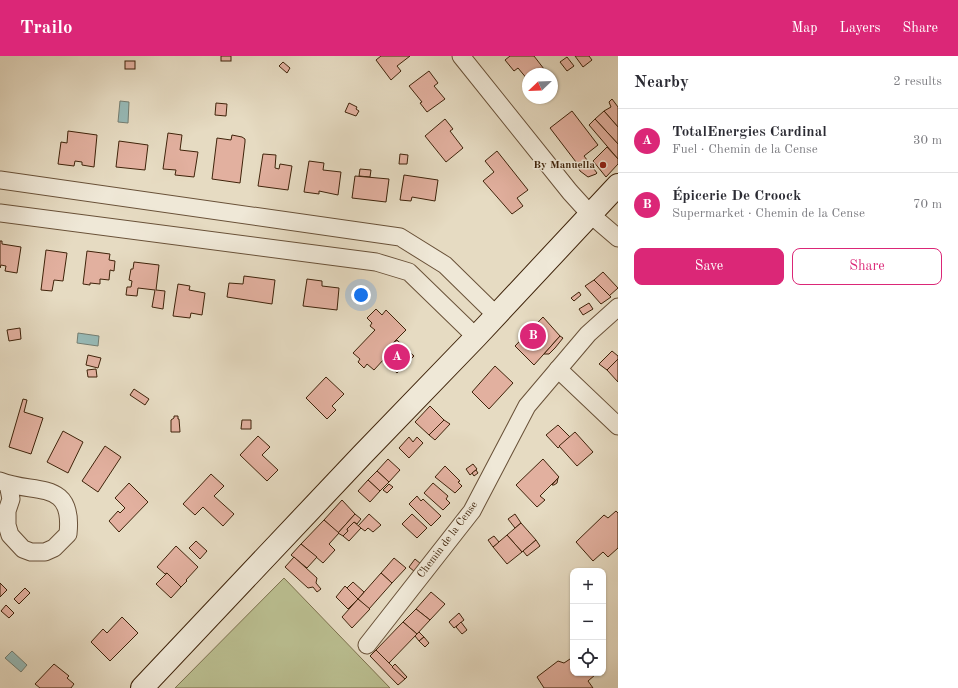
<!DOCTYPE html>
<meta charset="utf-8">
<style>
:root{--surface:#fff;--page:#f7f7f7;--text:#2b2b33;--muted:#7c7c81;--line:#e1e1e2;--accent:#db2777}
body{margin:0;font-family:"Old Standard TT",serif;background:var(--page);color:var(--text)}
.controls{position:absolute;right:12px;bottom:12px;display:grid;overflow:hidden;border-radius:8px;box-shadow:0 1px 3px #0004}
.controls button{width:36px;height:36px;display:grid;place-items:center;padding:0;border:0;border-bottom:1px solid var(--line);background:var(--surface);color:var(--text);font:20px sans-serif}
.compass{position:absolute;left:522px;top:12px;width:36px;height:36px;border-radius:50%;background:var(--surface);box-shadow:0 1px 3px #0004;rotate:247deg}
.you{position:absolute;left:361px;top:239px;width:14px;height:14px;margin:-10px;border:3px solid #fff;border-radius:50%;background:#1a73e8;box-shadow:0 0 0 6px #1a73e833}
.badge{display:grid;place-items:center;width:26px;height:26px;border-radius:50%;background:var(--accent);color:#fff;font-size:13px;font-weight:700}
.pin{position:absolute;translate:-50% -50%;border:2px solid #fff;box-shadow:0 1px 4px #0006}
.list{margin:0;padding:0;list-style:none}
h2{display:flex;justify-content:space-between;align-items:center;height:52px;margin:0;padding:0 16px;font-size:17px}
h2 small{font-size:13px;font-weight:400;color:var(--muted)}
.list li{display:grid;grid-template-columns:26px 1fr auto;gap:12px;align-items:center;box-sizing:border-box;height:64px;padding:0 16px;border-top:1px solid var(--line)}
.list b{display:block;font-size:15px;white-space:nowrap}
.list p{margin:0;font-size:13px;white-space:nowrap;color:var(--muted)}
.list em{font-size:13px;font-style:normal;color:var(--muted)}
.actions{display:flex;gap:8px;padding:12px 16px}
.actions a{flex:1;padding:9px 0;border:1px solid var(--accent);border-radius:8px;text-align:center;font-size:14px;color:var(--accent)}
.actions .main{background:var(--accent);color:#fff}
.icon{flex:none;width:22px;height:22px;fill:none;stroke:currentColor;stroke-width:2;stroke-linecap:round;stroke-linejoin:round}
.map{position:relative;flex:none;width:618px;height:632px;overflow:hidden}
header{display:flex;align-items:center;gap:24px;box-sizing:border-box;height:56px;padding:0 20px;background:var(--accent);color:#fff}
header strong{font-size:19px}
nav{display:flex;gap:22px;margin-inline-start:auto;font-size:14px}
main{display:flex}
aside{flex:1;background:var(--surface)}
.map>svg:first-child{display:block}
</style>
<header>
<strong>Trailo</strong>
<nav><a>Map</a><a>Layers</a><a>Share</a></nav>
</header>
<main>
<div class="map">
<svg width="618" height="632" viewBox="0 0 618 632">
<rect width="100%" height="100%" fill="#e6dbc2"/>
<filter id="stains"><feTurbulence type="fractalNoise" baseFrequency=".005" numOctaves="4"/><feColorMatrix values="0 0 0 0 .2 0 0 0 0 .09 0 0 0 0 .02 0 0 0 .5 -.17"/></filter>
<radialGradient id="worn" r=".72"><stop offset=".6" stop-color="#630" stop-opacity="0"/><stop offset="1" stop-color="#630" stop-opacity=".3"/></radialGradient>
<path fill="#babe90" stroke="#7c704d" d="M284,522L390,632H175Z"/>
<g fill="#97bab7" stroke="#747e72">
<path d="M120,45L129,46L128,67L118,66Z"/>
<path d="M78,277L99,280L98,290L77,287Z"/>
<path d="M12,595L27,609L21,616L5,602Z"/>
</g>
<g fill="#e2b09f" stroke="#3f230a">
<rect x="221" y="0" width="10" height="5"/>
<path d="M381,0H410L397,10L401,15L391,24L376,4Z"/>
<path d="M510,0H534L544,13L538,18H528V24L518,12L514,15L505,4Z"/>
<path d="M575,0H589L592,4L583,11Z"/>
<path d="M567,1L574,10L567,15L560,6Z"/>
<rect x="125" y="5" width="10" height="8"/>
<path d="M283,6L290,12L287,17L279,10Z"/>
<path d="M429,15L438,27L434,30L445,43L427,56L420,47L422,46L409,30Z"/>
<path d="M612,43L618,51V71L604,55L611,51L609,46Z"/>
<path d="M216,47L227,48L226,60L215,59Z"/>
<path d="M349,47L357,51L356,53L359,55L356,60L345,56Z"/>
<path d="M572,55L598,89L584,100L597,117L596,118L588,121L580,115L576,106L550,72Z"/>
<path d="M604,55L618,71V88L595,63Z"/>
<path d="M445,63L453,73L450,75L463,92L446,106L425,80Z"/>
<path d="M595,63L618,88V103L589,69Z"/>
<path d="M68,75L97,79L94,111L82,109V106L75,105L74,110L58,108L61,86L67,87Z"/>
<path d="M168,77L182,79L180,94L198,96L194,121L175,119L176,114L163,113Z"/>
<path d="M232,79L242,81L245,83V86L240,127L212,123L217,82L231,84Z"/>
<path d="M119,85L148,89L145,114L116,111Z"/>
<path d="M607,91L618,103V108L606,121L593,105Z"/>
<path d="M497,95L528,134L517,142L523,150L512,158L483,125L494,116L485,105Z"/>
<path d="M263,98L276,99L275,112L279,113L280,108L292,110L288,134L258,130Z"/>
<path d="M400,98L408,99L407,108H399Z"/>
<path d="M309,105L324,107L323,114L341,116L338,139L319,135V138L304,136Z"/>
<path d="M360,113L371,114L370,121L359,120Z"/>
<path d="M404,119L438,124L435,145L412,141L411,145L400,144Z"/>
<path d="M355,120L389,123L386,146L352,142Z"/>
<path d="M0,185H2V188L21,191L17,217L5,215L6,210L1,209L0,212Z"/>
<path d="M46,194L67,197L63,225L54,224L52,235L41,234Z"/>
<path d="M87,195L110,198L109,204L115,205L114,215L110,214L109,224L100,223V228L90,227V229L83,228Z"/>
<path d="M134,206L159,209L156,234L165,235L163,253L152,251L155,234L138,232L137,240L126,239L127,231H131L132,225L129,224L131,213H133Z"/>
<path d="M603,216L618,232L609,240L594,224Z"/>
<path d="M244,220L275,224L272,248L227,241L229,227L243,228Z"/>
<path d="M307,223L322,225V230L339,232L337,254L303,250Z"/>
<path d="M594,224L611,241L601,248L585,230Z"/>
<path d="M178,228L190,230L189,234L205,237L202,259L191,257L190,262L173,260Z"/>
<path d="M579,236L581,239L574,245L571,242Z"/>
<path d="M589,247L593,253L583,259L579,253Z"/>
<path d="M376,253L382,259L386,254L406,274L392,288L395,291L374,314L367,308L364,312L358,306L360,303L353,297L375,274L370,270L372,267L367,262Z"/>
<path d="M543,261L560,280L534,309L515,290Z"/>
<path d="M20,272L21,283L9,285L7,274Z"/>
<path d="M560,280L563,282L555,292L549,298H544Z"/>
<path d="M397,284L414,300L397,317L383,304L395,291L392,288Z"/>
<path d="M612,295L618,300V303L607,314L599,308Z"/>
<path d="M88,299L101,302L98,312L86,309Z"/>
<path d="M618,303V326L607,314Z"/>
<path d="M495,310L513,327L489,353L472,336Z"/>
<path d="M96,313L97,321H88L87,314Z"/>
<path d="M326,321L344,338L332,350L336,354L327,363L306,342Z"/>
<path d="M134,333L149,343L145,349L130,339Z"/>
<path d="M23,343L27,344L24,356L43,362L31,398L9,391Z"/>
<path d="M430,350L444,364L429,379L415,366Z"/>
<path d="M174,360H178V363H179L180,376H171V364L174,362Z"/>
<path d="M242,364H251V373H241Z"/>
<path d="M444,364L450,368L435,384L429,379Z"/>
<path d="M558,369L570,381L558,392L546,379Z"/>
<path d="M63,375L83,386L68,417L47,406Z"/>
<path d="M575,376L593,396L577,410L559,390Z"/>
<path d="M258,380L270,391L262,399L278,414L267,425L240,399Z"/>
<path d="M409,381L413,386L417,381L423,387L409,402L399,392Z"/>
<path d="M105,390L121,401L98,436L82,425Z"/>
<path d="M388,403L400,414L389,426L377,415Z"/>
<path d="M543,403L559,421L540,440L545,444L537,451L516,429Z"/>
<path d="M473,408L477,413L470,419L466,413Z"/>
<path d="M445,410L460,425L458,426L462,430L455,437L435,421Z"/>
<path d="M476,414L478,417L474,420L472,417Z"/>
<path d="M377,415L389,426L380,435L368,424Z"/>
<path d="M211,418L224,430L214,440L234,458L223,470L203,451L195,459L183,448Z"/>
<path d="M558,422L557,427L554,429H552Z"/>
<path d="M368,424L380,435L370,446L358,435Z"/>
<path d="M129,427L148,446L119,476L109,465L118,455L120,457L125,452L115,442Z"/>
<path d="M433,427L448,440L446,443L450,447L443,454L424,437Z"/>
<path d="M389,428L393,431L387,437L383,434Z"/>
<path d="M417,440L421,445L423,443L441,460L431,470L409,448Z"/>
<path d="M342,444L355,458L338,477L324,464Z"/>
<path d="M616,455L618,457V492L608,501L603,496L593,505L576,486L604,459L608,462Z"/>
<path d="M355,458L361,463L357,468L354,466L347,473L348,475L343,480L338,477Z"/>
<path d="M369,458L381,469L373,476L368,472L365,475L358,470Z"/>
<path d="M412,458L427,472L417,482L402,468Z"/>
<path d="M515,458L521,467L515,472L508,463Z"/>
<path d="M324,464L339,477L329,488L335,494L323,507L301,488Z"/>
<path d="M354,466L361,472L349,485L343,480L348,475L347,473Z"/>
<path d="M521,467L536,484L522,496L507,479Z"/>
<path d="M507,479L522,496L507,508L493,491Z"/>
<path d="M494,480L499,486L493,491L488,484Z"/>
<path d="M536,484L540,490L527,500L523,495Z"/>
<path d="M196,485L207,495L200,503L189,492Z"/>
<path d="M301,488L317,501L307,512L291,499Z"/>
<path d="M176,490L198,511L186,524L187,525L181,531L167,517L165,518L157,511Z"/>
<path d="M294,501L317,522L316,527L321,533L317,536L313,531L308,532L285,511Z"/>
<path d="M394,502L406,512L392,527L381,517Z"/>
<path d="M415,503L421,508L415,516L409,511Z"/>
<path d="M167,517L181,531L171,542L156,528Z"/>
<path d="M381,517L392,527L369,553L358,543Z"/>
<path d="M353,526L364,536L358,543L347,532Z"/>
<path d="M0,527L7,534L0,541Z"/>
<path d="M345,530L358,543L348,553L336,541Z"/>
<path d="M25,532L30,537L19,548L14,543Z"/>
<path d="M431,536L445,548L430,564L416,553Z"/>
<path d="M358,543L370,553L352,572L342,561Z"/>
<path d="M6,549L14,557L9,562L1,555Z"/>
<path d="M416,553L430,564L417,578L403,566Z"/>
<path d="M459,557L464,564L454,572L449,566Z"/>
<path d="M122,561L138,577L110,605L91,586L103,573L107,577Z"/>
<path d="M403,566L417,578L389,607L376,594Z"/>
<path d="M461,566L467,574L462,578L456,571Z"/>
<path d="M419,576L424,581L419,585L415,580Z"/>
<path d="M424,581L429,587L425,591L419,585Z"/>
<path d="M376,594L405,623L398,629L370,600Z"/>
<path d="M573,601V617H594L595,619L588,625L593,632H544L537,621L558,605L564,607Z"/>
<path d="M54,608L69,620L67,622L74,628L71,632H40L35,628Z"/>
<path d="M395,608L407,621L405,623L392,611Z"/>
</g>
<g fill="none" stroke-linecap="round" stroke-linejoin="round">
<defs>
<g id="minor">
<path d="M461,0L570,136L590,158L618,182"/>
<path d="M0,124L400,181L445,209L496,259"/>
<path d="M0,157L376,206L409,216L476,281"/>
<path d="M558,313L618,370"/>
<path d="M0,425C34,439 74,422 68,478L54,492L45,496H31L23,493L10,479L7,469V455L11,443L8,428"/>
<path d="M367,589L472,455L527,350L588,278L618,251"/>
</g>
<path id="secondary" d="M142,632L362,399L476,281L618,129"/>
</defs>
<use href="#minor" stroke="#695138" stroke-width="19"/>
<use href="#secondary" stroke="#3f230a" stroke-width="24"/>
<use href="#minor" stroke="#efe8d7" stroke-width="17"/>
<use href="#secondary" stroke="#efe8d7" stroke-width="22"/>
</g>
<circle fill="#8f2418" stroke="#efe8d7" stroke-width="1.5" cx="603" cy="109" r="4"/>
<g text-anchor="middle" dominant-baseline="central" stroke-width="3" stroke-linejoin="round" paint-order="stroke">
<g font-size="11" font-weight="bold" fill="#3f230a" stroke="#efe8d7" text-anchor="end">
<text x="595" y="109">By Manuella</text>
</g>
<g font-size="11" fill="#3f230a" stroke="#efe8d7">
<text transform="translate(448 484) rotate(-53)">Chemin de la Cense</text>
</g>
</g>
<rect width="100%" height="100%" filter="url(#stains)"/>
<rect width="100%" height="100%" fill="url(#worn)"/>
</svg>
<div class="controls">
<button>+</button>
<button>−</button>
<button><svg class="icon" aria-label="locate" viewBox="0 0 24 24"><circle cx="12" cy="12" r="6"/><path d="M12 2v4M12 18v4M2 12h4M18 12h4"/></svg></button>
</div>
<svg class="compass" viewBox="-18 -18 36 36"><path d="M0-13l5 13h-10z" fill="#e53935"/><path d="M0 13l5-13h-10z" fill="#7c7c81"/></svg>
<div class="you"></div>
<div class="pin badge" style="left:397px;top:301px">A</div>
<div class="pin badge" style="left:533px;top:280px">B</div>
</div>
<aside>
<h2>Nearby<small>2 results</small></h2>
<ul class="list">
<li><span class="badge">A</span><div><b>TotalEnergies Cardinal</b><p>Fuel · Chemin de la Cense</p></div><em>30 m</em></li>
<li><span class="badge">B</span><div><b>Épicerie De Croock</b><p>Supermarket · Chemin de la Cense</p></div><em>70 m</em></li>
</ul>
<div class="actions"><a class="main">Save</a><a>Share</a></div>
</aside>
</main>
